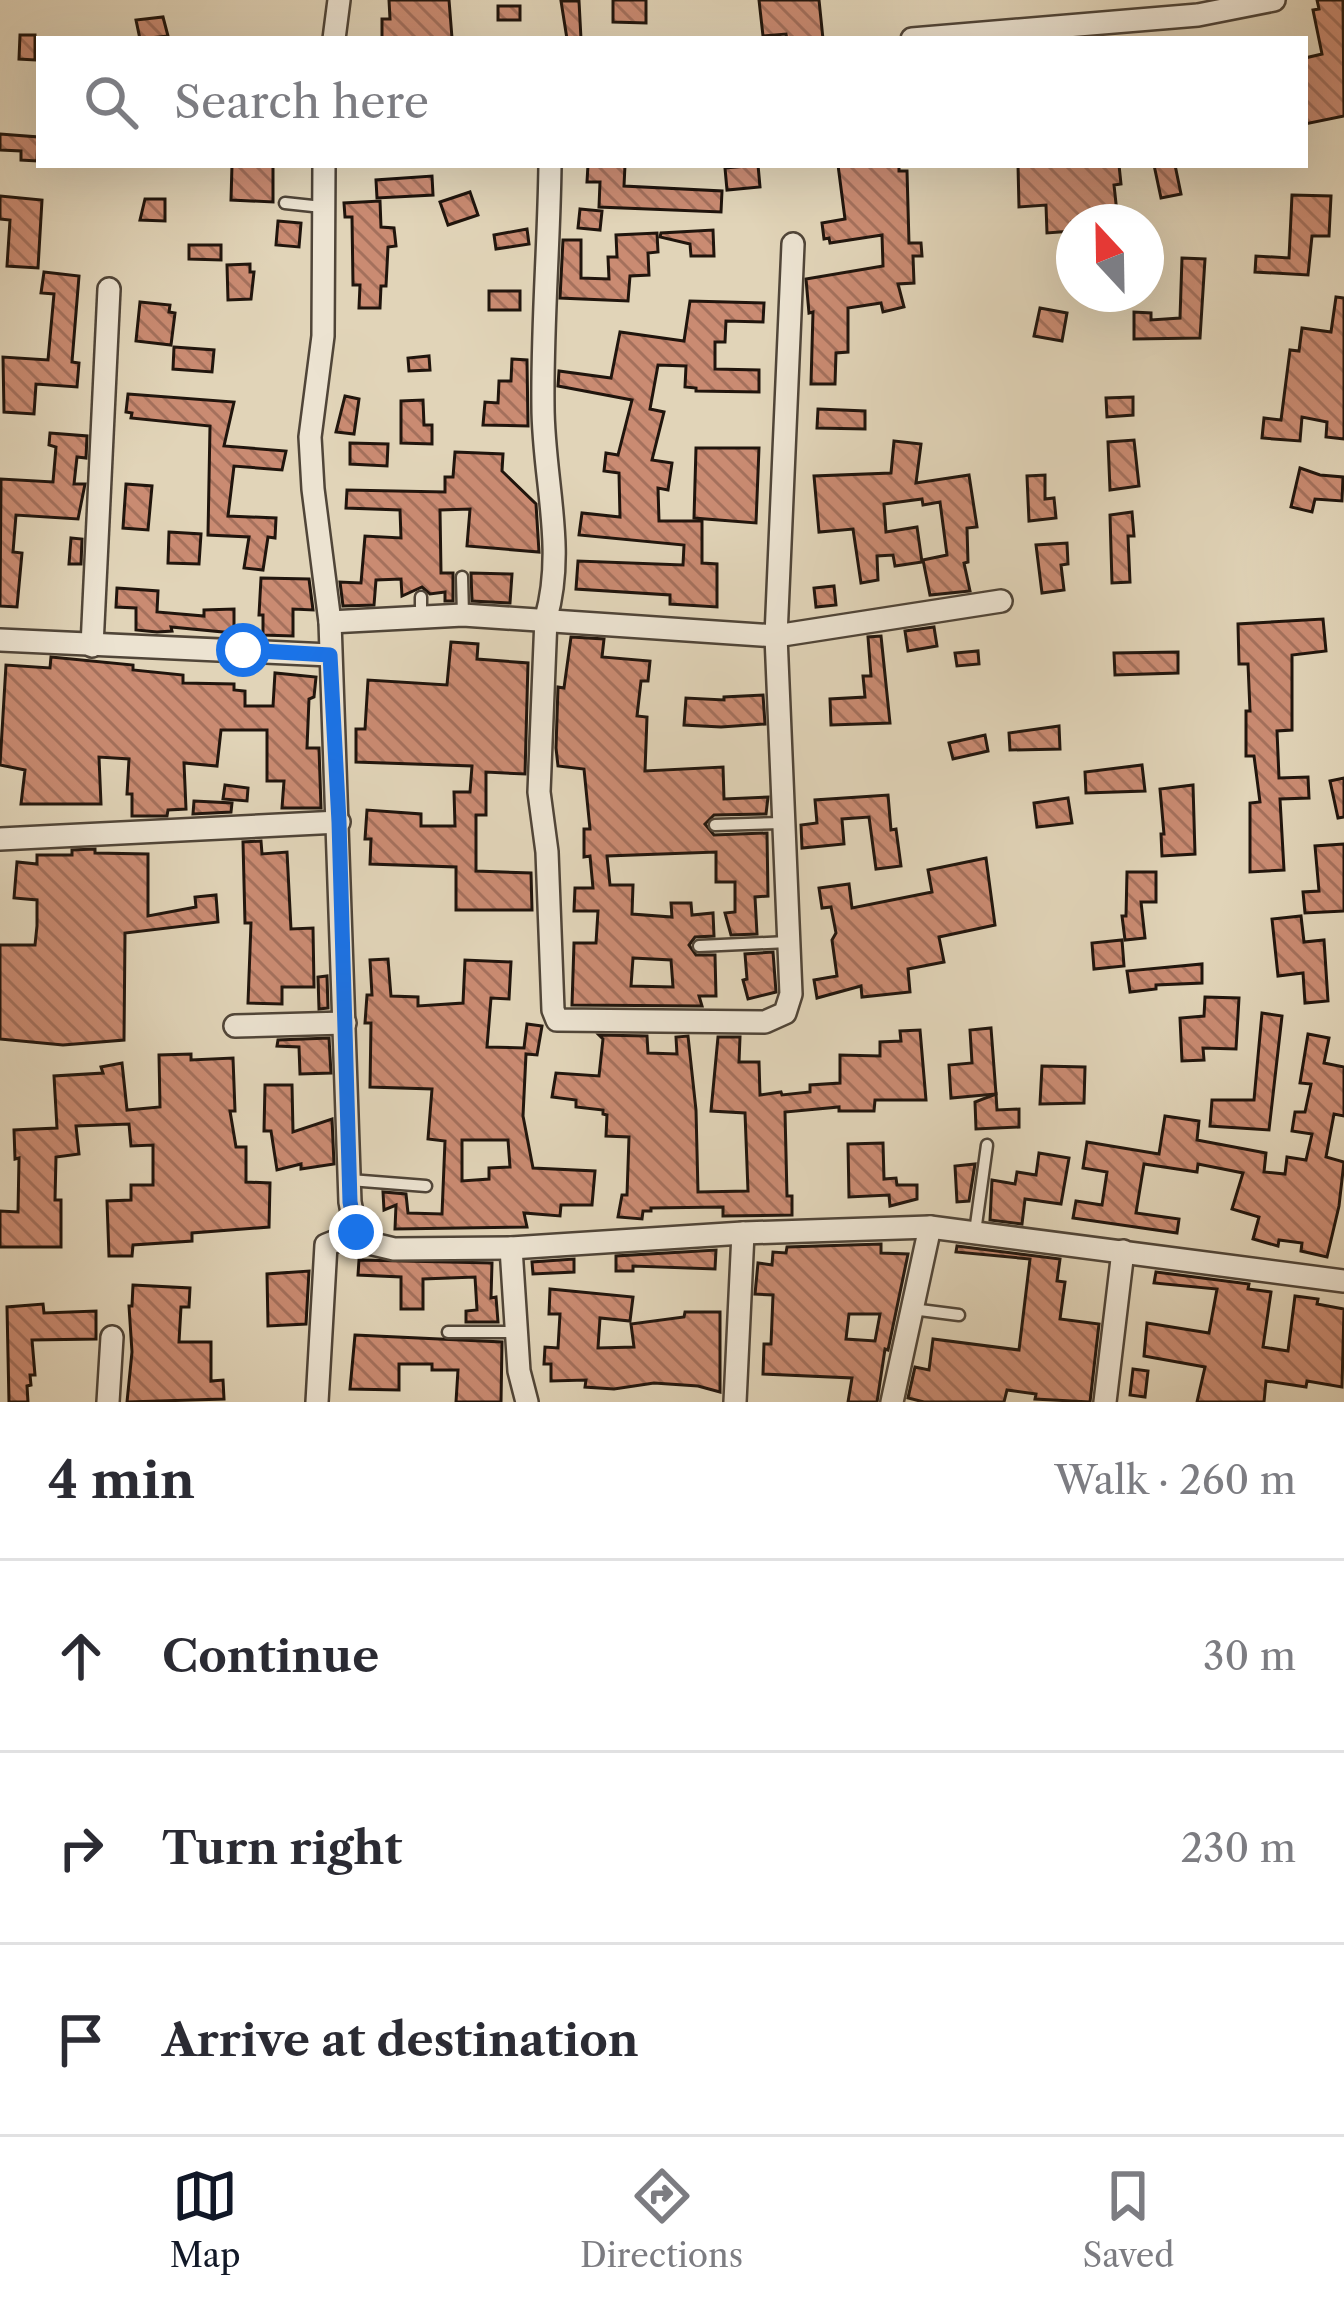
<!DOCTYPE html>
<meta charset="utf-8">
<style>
:root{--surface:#fff;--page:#f7f7f7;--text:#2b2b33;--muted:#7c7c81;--line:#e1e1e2;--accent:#111827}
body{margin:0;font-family:"Libre Caslon Text",serif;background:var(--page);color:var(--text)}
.compass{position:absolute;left:1056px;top:204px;width:108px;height:108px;border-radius:50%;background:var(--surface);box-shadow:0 12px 48px #0002;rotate:338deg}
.stop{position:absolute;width:36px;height:36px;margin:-27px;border:9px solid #1a73e8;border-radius:50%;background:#fff}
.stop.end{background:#1a73e8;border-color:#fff;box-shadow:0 3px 12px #0008}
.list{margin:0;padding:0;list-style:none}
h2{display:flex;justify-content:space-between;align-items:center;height:156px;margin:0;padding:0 48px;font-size:51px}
h2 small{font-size:39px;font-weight:400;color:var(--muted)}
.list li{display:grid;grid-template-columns:78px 1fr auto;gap:36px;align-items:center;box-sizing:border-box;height:192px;padding:0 48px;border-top:3px solid var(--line)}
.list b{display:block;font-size:45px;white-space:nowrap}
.list em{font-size:39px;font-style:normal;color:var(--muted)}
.icon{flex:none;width:66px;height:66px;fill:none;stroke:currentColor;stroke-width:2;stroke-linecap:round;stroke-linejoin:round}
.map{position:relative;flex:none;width:1344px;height:1402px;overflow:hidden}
.search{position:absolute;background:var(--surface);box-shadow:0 12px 48px #0002;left:36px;right:36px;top:36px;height:132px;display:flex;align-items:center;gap:30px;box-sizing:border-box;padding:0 42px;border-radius:0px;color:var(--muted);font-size:45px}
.sheet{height:732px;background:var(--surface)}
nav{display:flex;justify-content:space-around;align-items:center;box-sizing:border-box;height:168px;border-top:3px solid var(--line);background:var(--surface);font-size:33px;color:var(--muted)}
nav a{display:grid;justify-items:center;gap:6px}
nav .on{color:var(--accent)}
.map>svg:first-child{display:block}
</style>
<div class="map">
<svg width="1344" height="1402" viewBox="0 0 1344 1402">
<defs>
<pattern id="building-back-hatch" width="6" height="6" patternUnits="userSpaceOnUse" patternTransform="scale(3)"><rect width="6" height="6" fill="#ca8b72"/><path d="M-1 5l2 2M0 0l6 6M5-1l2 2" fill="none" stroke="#a4705c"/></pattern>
</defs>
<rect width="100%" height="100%" fill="#e1d4b8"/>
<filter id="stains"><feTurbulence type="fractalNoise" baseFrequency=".00167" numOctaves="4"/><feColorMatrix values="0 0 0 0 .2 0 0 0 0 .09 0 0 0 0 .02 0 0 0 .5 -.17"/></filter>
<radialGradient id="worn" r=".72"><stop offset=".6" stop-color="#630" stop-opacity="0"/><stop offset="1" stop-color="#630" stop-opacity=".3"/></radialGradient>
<g fill="url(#building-back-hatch)" stroke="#20150d" stroke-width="3" fill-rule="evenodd">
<path d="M389,0H449L452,38L382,39V19H390Z"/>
<path d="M613,0H646V23L613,22Z"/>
<path d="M759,0H819L823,39H787L786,34L763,36Z"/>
<path d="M1317,0H1343L1344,116L1305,124V58L1322,54L1313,10L1319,9Z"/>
<path d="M561,1H579L581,39H567Z"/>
<rect x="498" y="6" width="22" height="14"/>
<path d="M163,17L168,36L140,39L136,20Z"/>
<path d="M20,35H35V60L19,59Z"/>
<path d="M0,134L38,137L37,161L21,160V151L0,150Z"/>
<path d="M232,165H273V202L231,200Z"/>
<path d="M588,165H625L624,186L722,191L721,212L599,207L600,182H587Z"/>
<path d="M758,165L760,187L727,190L725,168Z"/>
<path d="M838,165H899V171H907L909,243H921L922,256H913L914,283L898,284L904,307L883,312L881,303L848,308V352L836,353L835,384H811L813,312L809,313L806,279L883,266L882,235L830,243L829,238L824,239L822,223L845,219Z"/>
<path d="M1018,165H1119L1121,184L1114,185L1118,222H1072V231L1047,233L1046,205L1019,207Z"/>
<path d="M1154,165H1175L1181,194L1161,198Z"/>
<path d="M432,176L433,195L377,198L376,180Z"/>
<path d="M470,192L478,215L448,225L440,202Z"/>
<path d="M1292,195L1331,196L1329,236H1312L1308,275L1255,272L1256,256L1289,258Z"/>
<path d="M0,196L42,200L38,268L7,266L10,220L0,219Z"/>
<path d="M145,199H165V221L140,220Z"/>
<path d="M380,201L381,227L394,228L396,246L388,247L386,286H381L380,308H359L360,285H353L352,217H345L344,203Z"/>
<path d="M580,209L602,211L600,230L578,228Z"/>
<path d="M278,221L301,223L299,247L276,245Z"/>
<path d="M527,229L529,244L496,249L494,235Z"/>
<path d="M713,230L714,256H691L690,244L660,237L661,233Z"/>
<path d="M657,233L658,252L648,253L649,275L630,276L628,301L560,298L563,240H581V278L609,279L608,257H617L616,235Z"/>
<path d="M189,245H221V260L189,259Z"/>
<path d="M1182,258L1205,259L1200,338L1134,339V312L1151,313V320L1180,318Z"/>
<path d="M250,264V272H254L251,299L228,300L227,265Z"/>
<path d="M44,272L79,276L72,362L79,363L77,387L36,384L34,414L4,412L3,357L48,360L54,294L41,293Z"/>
<rect x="489" y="291" width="31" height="19"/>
<path d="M1336,297L1344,298V439L1326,437L1327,422L1302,417L1300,441L1262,438L1264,418L1281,420L1290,350L1299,351L1302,328L1331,332Z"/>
<path d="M690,301L764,303L763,322L726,321L725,342H715V369L759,370V392L696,391V388L685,387L686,366L658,365L650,409L664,412L652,460L672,463L668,490L658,488L659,521H702V563L717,564V607L670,604V595L576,589L578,561L683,565L684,545L579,535L582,513L620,517L619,473L604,471L606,453L618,455L632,400L558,386L559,371L611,378L620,332L684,341Z"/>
<path d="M140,302L170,305L169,312L175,313L171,345L136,341Z"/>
<path d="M1040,308L1067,313L1062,341L1034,336Z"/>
<path d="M174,347L214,350L212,372L173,369Z"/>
<path d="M429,356L430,370L409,371L408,358Z"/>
<path d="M512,359L527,360L528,426L483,425L485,402L498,403L499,381H511Z"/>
<path d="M128,394L234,402L224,446L286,451L282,470L234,466L228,516L276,518L275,538L268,537L263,570L244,568L249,537L208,535L210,426L131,418L132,413L126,412Z"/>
<path d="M345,396L359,399L354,434L336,432Z"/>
<path d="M1133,397V415L1107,417L1106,398Z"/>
<path d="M423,400L424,425H432V444L401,443V401Z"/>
<path d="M818,409L865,411V429L817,428Z"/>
<path d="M50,433L87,436L86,458L77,457L74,484H85L78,519L16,515L13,552L22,553L17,607L0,606L1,479L53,482L56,447L49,445Z"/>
<path d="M1134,440L1139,486L1110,490L1108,442Z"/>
<path d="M894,441L921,444L916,483L969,475L977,527L967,528L968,562L964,563L970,591L930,595L923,560L947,555L940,502L923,505L922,499L884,504L886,532L917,527L922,562L895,566L893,555L877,556L878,580L861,583L853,529L819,532L814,476L891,473Z"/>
<path d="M350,443L388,444L387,466L350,464Z"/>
<path d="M696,448H759L756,523L694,518Z"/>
<path d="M455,452L503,454L502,471L536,504L539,552L467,546L470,509L440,510L441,573H453V601H445V592L430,594L422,587L402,596L401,579L376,580L374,605L343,606L340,582L361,583L365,536L401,538L400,510L346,508L347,490L445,492V477H453Z"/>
<path d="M1300,468L1320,475L1343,477L1342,501L1315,499L1312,512L1291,507Z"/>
<path d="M1045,475V499L1054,498L1056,518L1029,521L1027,476Z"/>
<path d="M126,484L152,486L148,530L123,528Z"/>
<path d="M1132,512L1134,536H1128L1130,582L1112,583L1110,515Z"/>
<path d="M169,532L201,534L199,564L168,563Z"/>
<path d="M71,538L82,539L81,564H69Z"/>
<path d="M1067,543L1068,564L1061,565L1064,590L1042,593L1036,545Z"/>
<path d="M471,573L512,574L510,603L472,601Z"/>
<path d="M261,578L309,579L313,610L293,609V636L263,635V615H259Z"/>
<path d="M834,586L836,605L816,607L814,588Z"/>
<path d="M117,588L158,591L157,612L204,616V610L234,609V633L171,627L172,631L157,632L136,630V608L116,607Z"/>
<path d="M1323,619L1326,651L1292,655V730L1277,731L1279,778L1308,777L1309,798L1280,799L1284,870L1250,872V803L1260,802L1254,756H1246V711H1250L1248,664H1239L1238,624Z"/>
<path d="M934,627L937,646L908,651L905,631Z"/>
<path d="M881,636L890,723L831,725L830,699L865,697L863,676H871L868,637Z"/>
<path d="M571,637L604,639L602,657L650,661L648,681H641L637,716L647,717L645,771L723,767L724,799L768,797L766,814L714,815L705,824L714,835L767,833L768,896L755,897L757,934L731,935L725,913L735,912V882H716V852L607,856L610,885H633L632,914L672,917L671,903H691L692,915L713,913L714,936L695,937L689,945L696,955H715L716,996H699L702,1006L572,1005L574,943H596L598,911H574L575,888H593L590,856L584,857V829H590L584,769L558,766L556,748L558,687L564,688ZM633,958L671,960L673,987L631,986Z"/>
<path d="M451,642L478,644L477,659L528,663L525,774L486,772V815H476V871L531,873L532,910H456V867L370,864L371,839H365L367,810L421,814V826H455L454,792H470L472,766L356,762V729H365L368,680L447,685Z"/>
<path d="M978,651L979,664L957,666L955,653Z"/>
<path d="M1178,652V673L1115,675L1114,653Z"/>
<path d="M51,657L133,665V670L183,675V683L234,684V690L245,691V706H273L275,673L316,677L314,697L309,699L307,748H319L321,808H282L284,781H267V730H221L217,766L184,763L186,809L168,810L167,816H132V794H127L129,759L99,757L101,804H21L25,770L0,765L6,665L50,668Z"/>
<path d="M763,695L765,724L721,727L684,725L686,698L724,700V697Z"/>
<path d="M1059,726L1060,749L1010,750L1009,733Z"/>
<path d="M985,735L988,751L953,759L949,743Z"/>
<path d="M1142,765L1145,791L1086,793L1085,772Z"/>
<path d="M1344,778V817L1338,818L1330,781Z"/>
<path d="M225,785L248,788L247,801L223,799Z"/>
<path d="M1193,785L1195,854L1162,856L1161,834H1164L1160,789Z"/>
<path d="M888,795L891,830L896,829L901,866L876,869L869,817L842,819L844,844L802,848L801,825L817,823L815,800Z"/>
<path d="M1068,798L1072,823L1037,827L1034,803Z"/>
<path d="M194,801L232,803L231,812L193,814Z"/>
<path d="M261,841L262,854L287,852L291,929L313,928L314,987H282V1004L248,1003L251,923H245L243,842Z"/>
<path d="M1344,844V911L1305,913L1303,892L1319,891L1315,846Z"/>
<path d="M95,849V853L148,854V916L196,907L195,897L216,895L218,922L125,933L124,1040L63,1045L0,1039V945H35L37,926V900L14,898L17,862L37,864V855H72V850Z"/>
<path d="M986,858L995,925L939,937L944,962L908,969L910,992L862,997L861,986L817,998L814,980L837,976L832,940L836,933L831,907L822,908L819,888L849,884L852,908L932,892L928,870Z"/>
<path d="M1127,872H1156V902H1141L1145,938L1125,940L1122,916H1126Z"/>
<path d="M1301,916L1304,942L1324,940L1328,1001L1305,1003L1303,973L1278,976L1272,919Z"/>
<path d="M1122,940L1124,966L1094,969L1092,943Z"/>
<path d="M773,952L776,992L748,999L743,980L747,979L745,954Z"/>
<path d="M388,959L391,996L418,997V1006L463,1003L465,960L511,962L509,999L491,998L487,1047L524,1048L527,1024L542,1026L537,1055L526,1054L523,1116L533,1168L595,1171L592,1205H561L560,1216L524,1213L527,1227L395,1229L396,1205L384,1210L383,1192L406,1194L408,1213L442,1214L445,1141L428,1139L432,1089L370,1087L371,1023H365L367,995H372L370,960ZM462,1140H508L510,1167L489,1168V1179L462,1181Z"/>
<path d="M1202,964V983L1156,985V989L1130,992L1127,971Z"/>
<path d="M327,976L328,1008L319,1009L318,977Z"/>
<path d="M1205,997L1239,998L1236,1049L1203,1048L1204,1060L1182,1061L1180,1018L1204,1016Z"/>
<path d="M1262,1013L1282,1016L1269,1130L1210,1126L1212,1100H1254Z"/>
<path d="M991,1028L996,1094L951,1098L949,1065L972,1063L970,1030Z"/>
<path d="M920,1030L926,1100H875L874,1111H839V1107L785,1112L787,1196H792V1215L723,1216V1207L651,1208V1211H643L642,1219L618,1217L622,1195H627L629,1137L606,1136L607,1115L603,1114V1110L576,1107V1100L552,1097L556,1073L599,1076L603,1039L599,1035L647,1036L648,1053L677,1054L676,1037L688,1036L696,1110L698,1192L748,1191L745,1113L711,1111L718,1037H740L739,1062H759L760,1095L781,1092L782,1095L810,1092V1085L840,1083V1055L880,1056V1042L901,1041L900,1031Z"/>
<path d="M1308,1034L1329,1038L1324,1063L1344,1067V1116L1334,1114L1326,1157L1344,1162L1339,1206L1327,1257L1301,1251L1302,1243L1279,1240L1278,1246L1253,1239L1259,1217L1232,1209L1243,1173L1198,1164L1197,1172L1144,1164L1136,1213L1179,1219L1177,1233L1073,1218L1076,1201L1102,1205L1107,1172L1083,1168L1087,1142L1159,1154L1165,1116L1199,1121L1197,1140L1266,1153L1264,1172L1285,1174L1287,1157L1306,1160L1312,1134L1292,1131L1295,1112H1305L1311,1084L1300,1083Z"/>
<path d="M329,1038L331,1073L300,1074L299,1047L277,1046L278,1040Z"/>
<path d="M191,1054V1060L233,1058L235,1111H230L236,1147H246V1182L270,1183L269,1227L192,1233V1241L133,1245L132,1256H109L107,1201L131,1200V1185H153V1145L131,1146L129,1124L76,1126L79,1154L56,1157L55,1200H61V1247H0V1211L18,1212L19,1158L15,1159L14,1130L57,1128L54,1076L103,1073L101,1067L122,1063L127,1110L160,1107L159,1055Z"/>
<path d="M1042,1066L1085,1067L1084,1103L1040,1104Z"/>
<path d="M265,1085H292L293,1132L332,1119L334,1164L301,1169V1164L277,1170L271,1131H264Z"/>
<path d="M996,1094L997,1110L1019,1109V1127L976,1129L975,1102Z"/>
<path d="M883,1143L884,1179L896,1178L897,1185H917V1199L890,1206L889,1195L849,1197L848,1144Z"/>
<path d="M1039,1153L1069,1158L1061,1204L1025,1199L1022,1224L990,1220L992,1180L1015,1184L1017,1172L1036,1175Z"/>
<path d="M975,1164L969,1201L957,1202L955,1166Z"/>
<path d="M881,1244V1253L908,1254L888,1350L885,1349L877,1402H848L852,1378L763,1374L764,1344H771L773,1295L755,1294L758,1263L772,1265L773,1252L786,1253L787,1247ZM849,1314H880L875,1341L846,1339Z"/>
<path d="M957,1246L1060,1259L1057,1281L1065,1282L1060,1319L1099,1324L1090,1402L1035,1399L1036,1394L1007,1390L1004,1402H924L908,1398L915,1367L929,1370L933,1339L1019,1350L1030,1259L956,1252Z"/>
<path d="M716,1250L715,1269L633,1266V1271H616V1256Z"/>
<path d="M574,1259V1272L533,1274L532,1262Z"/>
<path d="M359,1260L492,1263L491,1298L496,1297L498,1322H466V1311L477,1310L475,1277L423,1279V1309H401V1277L358,1275Z"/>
<path d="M309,1271L306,1324L268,1326L267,1274Z"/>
<path d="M1156,1272L1249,1284L1248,1289L1271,1292L1263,1347L1288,1351L1295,1296L1318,1299L1317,1304L1344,1309L1342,1387L1307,1381L1306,1387L1266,1381L1264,1402H1197L1205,1367L1144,1356L1147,1323L1209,1333L1217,1289L1154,1283Z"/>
<path d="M133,1285L190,1288L189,1307H181L179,1342H211V1381L223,1380L224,1399L127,1402L132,1352L129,1306H132Z"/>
<path d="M550,1289L633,1297L630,1321L600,1318L598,1348L634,1347L631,1324L684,1317L685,1312H720V1392L698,1386L654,1383L614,1389L585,1387L586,1380L551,1381V1364H544L545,1347L558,1348L560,1314H549Z"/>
<path d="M43,1304L44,1313L96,1311V1339L32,1340L35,1375H30L31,1385L27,1386L28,1402H9L7,1307Z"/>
<path d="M355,1335L502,1342L501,1402H456L458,1370H432V1364H399V1390L350,1389Z"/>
<path d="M1133,1369L1148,1371L1145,1397L1130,1395Z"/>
</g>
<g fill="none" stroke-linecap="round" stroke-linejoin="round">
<defs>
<g id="lane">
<path d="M285,203L322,207"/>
<path d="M462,577L463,615"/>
<path d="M421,597V615"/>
<path d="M715,825L782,823"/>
<path d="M699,946L788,942"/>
<path d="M350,1180L426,1186"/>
<path d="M975,1232L987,1145"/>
<path d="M912,1309L959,1315"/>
<path d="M448,1332H516"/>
</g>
<g id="street">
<path d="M334,39L339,0"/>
<path d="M912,39L1198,15L1274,0"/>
<path d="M324,165L323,336L310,437L313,489L330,622L350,1202L356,1233L373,1244L394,1249L511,1248L743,1233L930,1227L1344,1281"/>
<path d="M550,165C549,245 542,326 543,406C543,478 566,547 546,618L539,792L547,852L553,1010L557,1020L765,1022L785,1013L791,994L776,636L793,244"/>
<path d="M330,622L463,615L776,636L1001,601"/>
<path d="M0,640L330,655"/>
<path d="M92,646L109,289"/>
<path d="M0,839L339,822"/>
<path d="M235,1026L345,1023"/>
<path d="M511,1248L519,1371L527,1402"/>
<path d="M108,1402L112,1337"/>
<path d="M317,1402L326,1245L356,1233"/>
<path d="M735,1402L743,1233"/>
<path d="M892,1402L930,1227"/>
<path d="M1105,1402L1123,1251"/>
</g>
</defs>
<use href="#lane" stroke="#504538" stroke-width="15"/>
<use href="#street" stroke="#504538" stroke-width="26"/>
<use href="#lane" stroke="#ece3d1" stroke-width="10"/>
<use href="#street" stroke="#ece3d1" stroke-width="21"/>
</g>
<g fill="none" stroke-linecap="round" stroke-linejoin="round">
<path stroke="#1a73e8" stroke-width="15" d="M243,650L330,655L339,822L350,1202L356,1232"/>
</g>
<rect width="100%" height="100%" filter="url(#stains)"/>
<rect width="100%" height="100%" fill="url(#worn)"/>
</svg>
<svg class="compass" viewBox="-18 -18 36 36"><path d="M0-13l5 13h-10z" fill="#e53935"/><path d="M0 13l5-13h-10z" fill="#7c7c81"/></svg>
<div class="stop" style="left:243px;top:650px"></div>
<div class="stop end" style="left:356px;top:1232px"></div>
<div class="search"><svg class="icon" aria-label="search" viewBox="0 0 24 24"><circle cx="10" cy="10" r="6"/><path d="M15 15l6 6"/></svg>Search here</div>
</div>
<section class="sheet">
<h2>4 min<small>Walk · 260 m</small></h2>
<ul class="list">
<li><svg class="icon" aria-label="ahead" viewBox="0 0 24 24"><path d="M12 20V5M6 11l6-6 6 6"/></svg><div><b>Continue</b></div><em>30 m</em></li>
<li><svg class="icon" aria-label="right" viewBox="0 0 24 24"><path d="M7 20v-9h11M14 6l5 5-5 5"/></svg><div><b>Turn right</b></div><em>230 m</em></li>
<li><svg class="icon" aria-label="arrive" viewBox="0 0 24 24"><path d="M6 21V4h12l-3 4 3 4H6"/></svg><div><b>Arrive at destination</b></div></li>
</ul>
</section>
<nav>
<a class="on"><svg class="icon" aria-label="map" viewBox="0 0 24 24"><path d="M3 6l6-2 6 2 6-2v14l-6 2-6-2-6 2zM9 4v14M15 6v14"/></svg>Map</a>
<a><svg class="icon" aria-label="directions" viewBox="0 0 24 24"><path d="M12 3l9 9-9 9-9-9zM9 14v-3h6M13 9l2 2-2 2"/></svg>Directions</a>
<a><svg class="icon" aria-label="saved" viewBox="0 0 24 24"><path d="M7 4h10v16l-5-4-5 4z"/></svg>Saved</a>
</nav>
